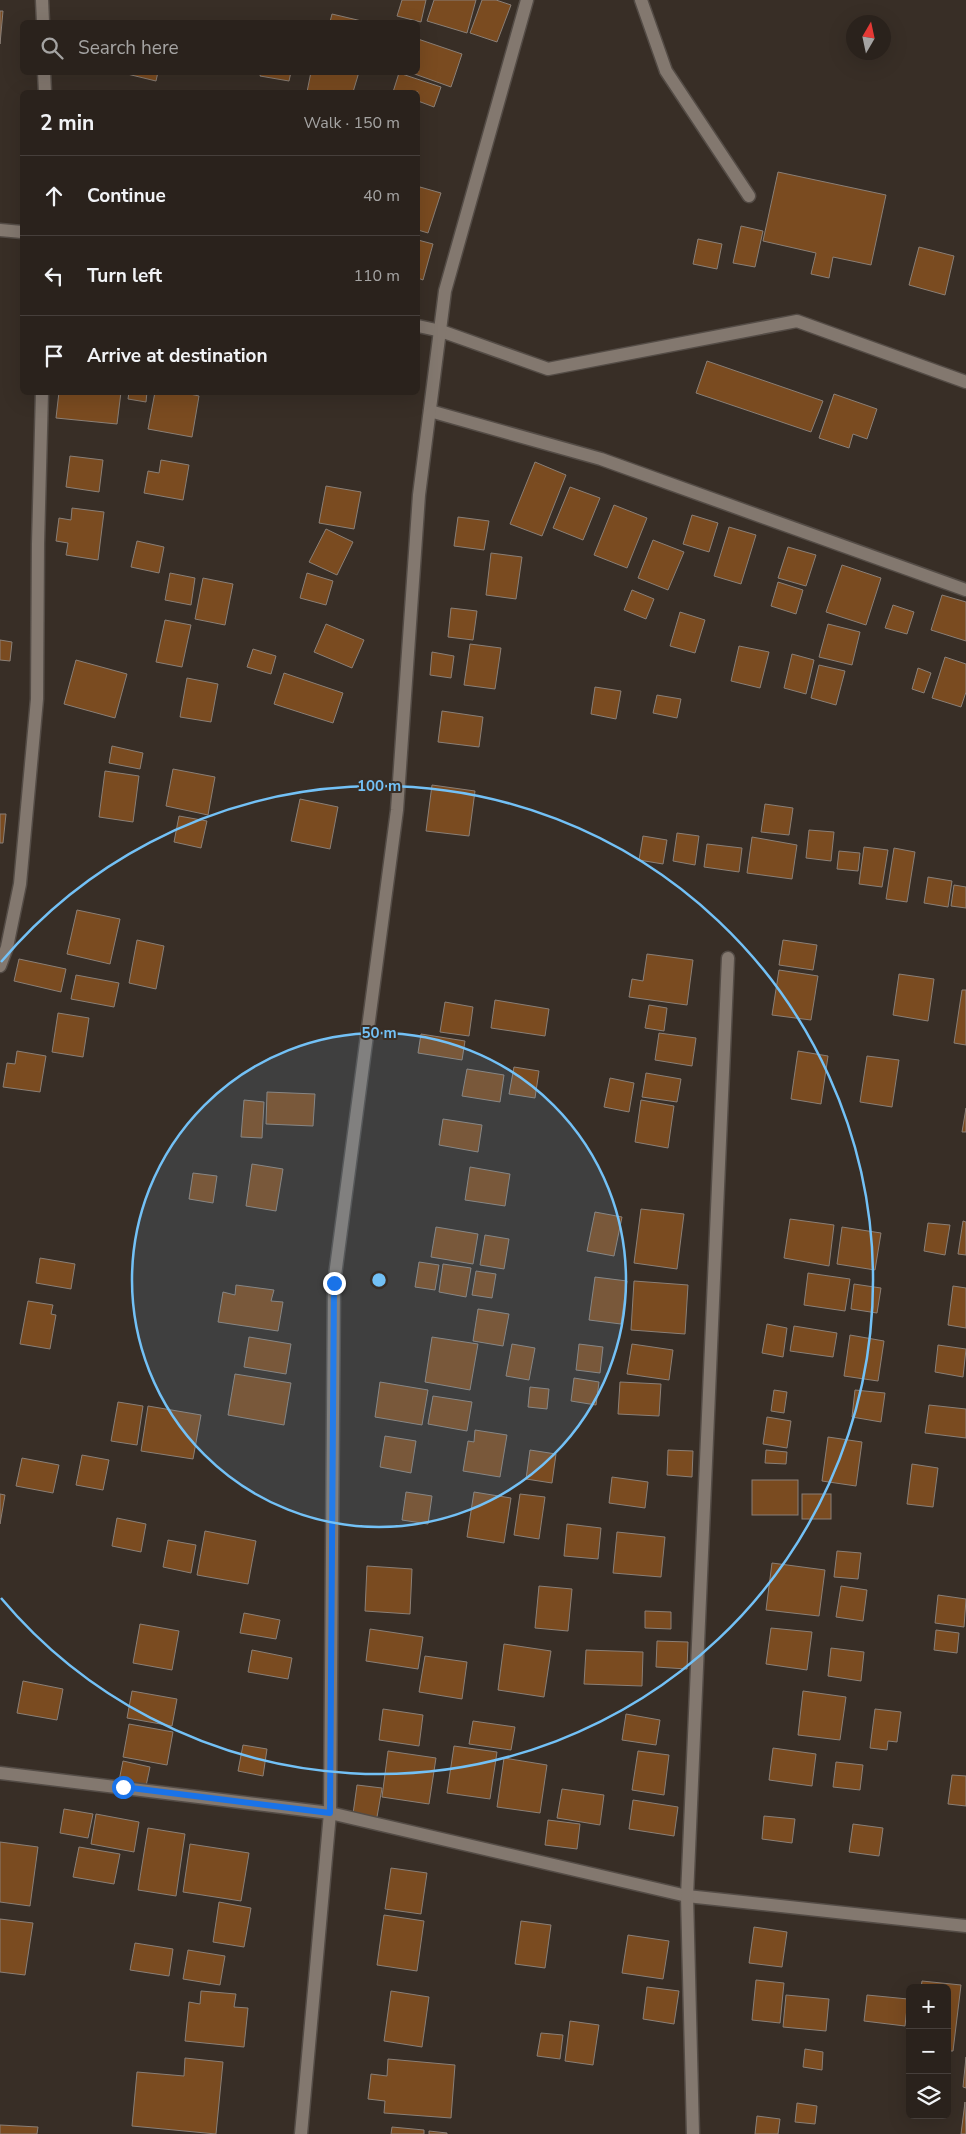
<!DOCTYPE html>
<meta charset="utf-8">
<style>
:root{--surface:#2a221c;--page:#322a25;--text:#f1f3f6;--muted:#a5a4a3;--line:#463f3b}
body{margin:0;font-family:"Nunito Sans",sans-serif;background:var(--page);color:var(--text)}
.controls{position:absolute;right:15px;bottom:15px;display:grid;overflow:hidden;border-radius:8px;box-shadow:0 5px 20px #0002}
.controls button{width:45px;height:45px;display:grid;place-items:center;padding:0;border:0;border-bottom:1px solid var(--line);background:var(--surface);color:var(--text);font:25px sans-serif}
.compass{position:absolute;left:846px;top:15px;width:45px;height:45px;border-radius:50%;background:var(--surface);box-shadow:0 5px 20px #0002;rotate:9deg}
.stop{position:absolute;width:15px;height:15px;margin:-11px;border:4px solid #1a73e8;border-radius:50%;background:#fff}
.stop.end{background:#1a73e8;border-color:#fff;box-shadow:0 1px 5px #0008}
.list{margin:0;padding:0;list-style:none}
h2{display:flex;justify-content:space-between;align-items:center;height:65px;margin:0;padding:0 20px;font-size:21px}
h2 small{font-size:16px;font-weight:400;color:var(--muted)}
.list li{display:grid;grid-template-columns:32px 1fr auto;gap:15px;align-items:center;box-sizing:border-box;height:80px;padding:0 20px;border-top:1px solid var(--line)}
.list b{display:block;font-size:19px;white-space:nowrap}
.list em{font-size:16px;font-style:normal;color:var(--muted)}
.icon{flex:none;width:28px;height:28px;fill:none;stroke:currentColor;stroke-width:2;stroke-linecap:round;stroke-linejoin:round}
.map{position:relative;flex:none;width:966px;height:2134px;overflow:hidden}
.search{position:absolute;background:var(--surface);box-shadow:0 5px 20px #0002;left:20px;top:20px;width:400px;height:55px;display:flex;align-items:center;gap:12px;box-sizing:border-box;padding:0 18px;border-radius:8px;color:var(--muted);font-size:19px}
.panel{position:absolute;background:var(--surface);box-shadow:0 5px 20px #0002;left:20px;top:90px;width:400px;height:305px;border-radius:8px}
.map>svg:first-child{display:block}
</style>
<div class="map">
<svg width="966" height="2134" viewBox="0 0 966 2134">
<rect width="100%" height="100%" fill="#382e26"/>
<g fill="#7a4b20" stroke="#8a7f76">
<path d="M402,0H426L421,22L397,16Z"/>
<path d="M434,0H476L467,33L427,21Z"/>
<path d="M482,0H496L511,5L497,42L470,33Z"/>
<path d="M0,11H3L0,44Z"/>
<path d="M332,14L366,22H330Z"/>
<path d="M418,39L462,54L451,87L409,72H418Z"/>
<path d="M119,72H158L156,81Z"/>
<path d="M261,72H291L289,81L260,76Z"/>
<path d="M311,72H359L353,92H307Z"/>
<path d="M399,73L441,87L434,107L418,101V92H393Z"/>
<path d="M778,172L886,195L871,265L833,257L829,278L811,274L816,253L763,241Z"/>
<path d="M420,187L441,193L428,233L418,230V193Z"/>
<path d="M741,226L763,231L755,267L733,263Z"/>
<path d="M698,239L722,244L717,269L693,264Z"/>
<path d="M418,240L433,244L423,280L418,278Z"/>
<path d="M919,247L954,256L945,295L909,285Z"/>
<path d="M707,361L823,401L811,432L696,393Z"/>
<path d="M59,392H121L117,424L56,418Z"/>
<path d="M129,392H147L146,402L128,399Z"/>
<path d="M155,392H181L199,396L192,437L148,429Z"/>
<path d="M834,394L877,409L867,439L853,434L849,448L819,438Z"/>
<path d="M70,456L103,460L99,492L66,487Z"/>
<path d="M161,460L189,465L183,500L144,493L148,471L159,473Z"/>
<path d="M535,462L566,475L542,536L510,524Z"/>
<path d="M326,486L361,492L354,529L319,523Z"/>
<path d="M570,487L600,498L583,540L553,528Z"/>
<path d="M614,505L647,518L627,568L594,555Z"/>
<path d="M72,508L104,512L98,560L66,555L68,543L56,541L59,518L71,520Z"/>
<path d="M692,515L718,523L709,552L683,544Z"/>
<path d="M458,517L489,521L484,550L454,546Z"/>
<path d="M729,527L756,535L741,584L714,576Z"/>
<path d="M326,529L353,542L337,575L309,562Z"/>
<path d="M653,540L684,552L668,590L638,578Z"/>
<path d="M137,541L164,547L159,573L131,567Z"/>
<path d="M788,547L816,555L806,586L778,578Z"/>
<path d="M491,553L522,557L516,599L486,595Z"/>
<path d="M842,565L881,578L866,625L826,612Z"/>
<path d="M170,573L195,578L191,605L165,600Z"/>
<path d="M307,573L333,581L326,605L300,598Z"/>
<path d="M203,578L233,584L225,625L195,619Z"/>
<path d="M778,582L803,590L796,614L771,606Z"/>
<path d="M632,590L654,599L646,619L624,610Z"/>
<path d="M942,595L966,602V641L931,630Z"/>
<path d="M893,605L914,612L907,634L885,628Z"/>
<path d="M451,608L477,611L473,640L448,637Z"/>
<path d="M680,612L705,620L695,653L670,646Z"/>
<path d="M165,620L191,625L182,667L156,662Z"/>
<path d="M326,624L364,640L352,668L314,652Z"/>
<path d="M828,624L860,632L852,665L819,657Z"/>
<path d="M0,640L12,642L10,661L0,660Z"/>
<path d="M470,644L501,648L495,689L464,685Z"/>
<path d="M739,646L769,652L760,688L731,681Z"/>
<path d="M253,649L276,656L271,674L247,667Z"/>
<path d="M432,652L454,656L451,678L430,675Z"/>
<path d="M792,654L814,660L806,694L784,688Z"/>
<path d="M945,657L966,664V692L961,707L932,698Z"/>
<path d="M76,660L127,674L115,718L64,704Z"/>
<path d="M819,665L845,671L836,705L811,698Z"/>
<path d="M918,668L931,673L924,693L912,689Z"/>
<path d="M284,673L343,693L333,723L274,704Z"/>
<path d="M187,678L218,684L211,722L180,717Z"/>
<path d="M595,687L621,691L616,719L591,714Z"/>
<path d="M657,695L681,699L677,718L653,713Z"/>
<path d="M442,711L483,717L479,747L438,742Z"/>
<path d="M112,746L143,753L140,769L109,763Z"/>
<path d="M173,769L215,777L208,815L166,806Z"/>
<path d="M105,771L139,776L133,822L99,817Z"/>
<path d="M432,785L475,791L469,836L426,831Z"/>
<path d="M300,799L338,807L330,849L291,841Z"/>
<path d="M765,804L793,808L789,835L761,832Z"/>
<path d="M0,814H6L3,843H0Z"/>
<path d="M179,816L207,821L201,848L174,842Z"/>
<path d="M809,830L834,832L831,861L806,858Z"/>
<path d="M677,833L699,836L695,865L673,861Z"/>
<path d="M643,836L667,840L663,864L639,860Z"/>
<path d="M752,837L797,845L792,879L747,873Z"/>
<path d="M707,844L742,848L739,872L704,867Z"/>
<path d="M864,847L888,850L882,887L859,884Z"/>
<path d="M894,848L915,852L907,902L886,899Z"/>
<path d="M839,851L860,853L858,871L837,869Z"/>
<path d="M928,877L952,881L948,907L924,903Z"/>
<path d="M954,885L966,887V908L951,906Z"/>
<path d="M77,910L120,919L110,964L67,954Z"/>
<path d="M137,940L164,946L156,989L129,983Z"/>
<path d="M783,940L817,945L813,970L779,965Z"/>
<path d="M647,954L693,960L687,1005L629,997L632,979L643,981Z"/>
<path d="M19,959L66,969L61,992L14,981Z"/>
<path d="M779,970L818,976L811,1020L772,1015Z"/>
<path d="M899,974L934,979L928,1021L893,1015Z"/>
<path d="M76,975L119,983L114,1007L71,999Z"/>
<path d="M962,990H966V1045L954,1043Z"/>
<path d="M495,1000L549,1009L545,1036L491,1028Z"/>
<path d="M445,1002L473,1007L469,1036L440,1032Z"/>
<path d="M649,1005L667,1008L664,1031L645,1028Z"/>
<path d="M58,1013L89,1018L83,1057L52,1052Z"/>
<path d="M659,1033L696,1038L692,1066L655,1060Z"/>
<path d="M421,1034L465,1041L462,1060L418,1053Z"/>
<path d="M17,1051L46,1056L40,1092L3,1087L7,1063L15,1064Z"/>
<path d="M798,1051L828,1056L821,1104L791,1099Z"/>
<path d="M867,1056L899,1060L892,1107L860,1102Z"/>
<path d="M514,1067L539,1071L535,1098L509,1094Z"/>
<path d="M467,1069L504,1075L500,1102L462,1096Z"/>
<path d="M646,1073L681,1079L677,1102L642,1097Z"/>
<path d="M610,1078L634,1083L629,1112L604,1107Z"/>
<path d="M267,1092L315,1094L313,1126L266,1124Z"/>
<path d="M244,1100L264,1102L262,1138L241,1137Z"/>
<path d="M641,1100L674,1106L668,1148L635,1142Z"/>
<path d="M966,1108V1132H962Z"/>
<path d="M443,1119L482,1125L478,1152L439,1145Z"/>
<path d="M252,1164L283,1169L276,1211L246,1206Z"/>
<path d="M470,1167L510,1174L505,1206L465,1200Z"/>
<path d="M193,1173L217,1176L213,1203L189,1199Z"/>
<path d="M641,1209L684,1214L677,1269L634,1263Z"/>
<path d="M595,1212L622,1217L614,1256L587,1251Z"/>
<path d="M790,1219L834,1225L829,1266L784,1258Z"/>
<path d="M963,1221L966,1222V1255L958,1254Z"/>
<path d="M928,1223L950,1225L945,1255L924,1251Z"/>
<path d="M436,1227L478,1234L473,1264L431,1257Z"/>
<path d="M842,1227L881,1233L875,1270L837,1264Z"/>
<path d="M485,1235L509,1239L504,1269L480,1265Z"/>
<path d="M40,1258L75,1264L71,1289L36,1283Z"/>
<path d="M419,1262L439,1265L435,1290L415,1287Z"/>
<path d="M443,1264L471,1268L466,1297L439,1292Z"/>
<path d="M476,1271L496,1274L492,1298L472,1295Z"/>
<path d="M808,1273L850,1279L845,1311L804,1305Z"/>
<path d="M595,1277L627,1281L621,1324L589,1320Z"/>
<path d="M634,1281L688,1285L685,1334L631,1330Z"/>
<path d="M854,1284L881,1288L877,1313L851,1309Z"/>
<path d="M236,1285L274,1290L271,1301L283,1302L278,1331L218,1322L223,1292L235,1295Z"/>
<path d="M953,1286L966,1288V1328L948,1325Z"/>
<path d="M28,1301L53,1305L51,1314L56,1315L50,1349L20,1344Z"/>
<path d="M478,1309L509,1314L503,1346L473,1341Z"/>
<path d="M767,1324L787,1328L783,1357L762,1353Z"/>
<path d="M794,1326L837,1333L833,1357L790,1351Z"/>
<path d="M850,1335L884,1341L878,1381L844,1376Z"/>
<path d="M249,1337L291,1344L286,1374L244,1367Z"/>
<path d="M432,1337L478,1344L470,1390L425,1382Z"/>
<path d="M512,1344L535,1348L529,1380L506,1376Z"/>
<path d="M579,1344L603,1347L600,1373L576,1370Z"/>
<path d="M632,1344L673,1350L669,1380L627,1374Z"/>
<path d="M938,1345L966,1349L963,1377L935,1372Z"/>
<path d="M235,1374L291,1383L284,1425L228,1415Z"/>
<path d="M574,1378L599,1382L596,1405L571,1401Z"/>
<path d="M380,1382L428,1390L422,1425L375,1417Z"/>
<path d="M620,1382L661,1384L659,1416L618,1414Z"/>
<path d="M530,1387L549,1389L547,1409L528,1407Z"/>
<path d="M774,1390L787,1392L784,1413L771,1411Z"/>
<path d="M855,1390L885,1393L881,1422L852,1417Z"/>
<path d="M433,1396L472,1402L467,1431L428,1424Z"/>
<path d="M118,1402L143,1406L137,1445L111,1441Z"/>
<path d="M929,1405L966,1409V1438L925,1433Z"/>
<path d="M148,1406L201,1415L193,1459L141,1451Z"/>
<path d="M767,1417L791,1421L787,1448L763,1444Z"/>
<path d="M475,1430L507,1435L500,1477L463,1471L468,1441L474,1442Z"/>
<path d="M385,1436L416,1441L411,1473L380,1467Z"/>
<path d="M828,1437L862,1442L856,1486L822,1481Z"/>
<path d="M530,1450L556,1454L552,1483L526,1479Z"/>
<path d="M668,1450L693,1451L692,1477L667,1475Z"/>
<path d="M766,1450L787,1452L786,1464L765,1463Z"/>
<path d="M82,1455L109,1460L103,1490L76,1485Z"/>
<path d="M22,1458L59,1465L53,1493L16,1486Z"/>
<path d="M912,1464L938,1468L933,1507L907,1504Z"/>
<path d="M612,1477L648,1482L645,1508L609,1503Z"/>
<rect x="752" y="1480" width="46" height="35"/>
<path d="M406,1492L432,1496L428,1524L402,1520Z"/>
<path d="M474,1492L511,1498L504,1543L467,1537Z"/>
<path d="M0,1494L5,1495L0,1524Z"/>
<path d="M520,1494L545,1497L539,1539L514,1535Z"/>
<rect x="802" y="1494" width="29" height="25"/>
<path d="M117,1518L146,1524L141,1552L112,1546Z"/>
<path d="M567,1524L601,1528L598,1559L564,1556Z"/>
<path d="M205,1531L256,1541L248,1584L197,1575Z"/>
<path d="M617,1532L665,1537L661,1577L613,1573Z"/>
<path d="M168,1540L196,1545L191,1573L163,1567Z"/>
<path d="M837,1551L861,1553L858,1579L834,1577Z"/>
<path d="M772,1563L825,1570L819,1616L766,1610Z"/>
<path d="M367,1566L412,1569L410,1614L365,1611Z"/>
<path d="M539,1586L572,1589L568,1631L535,1628Z"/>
<path d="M841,1586L867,1590L863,1621L836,1617Z"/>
<path d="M938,1595L966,1599L964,1627L935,1623Z"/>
<path d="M645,1611L671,1612V1629L645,1628Z"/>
<path d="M244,1613L280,1620L276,1639L240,1633Z"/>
<path d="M140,1624L179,1631L172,1670L133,1663Z"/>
<path d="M771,1628L812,1632L807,1670L766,1664Z"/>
<path d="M370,1629L423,1637L418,1669L366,1661Z"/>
<path d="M936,1630L959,1633L957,1653L934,1650Z"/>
<path d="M657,1641L688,1642L687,1669L656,1667Z"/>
<path d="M504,1644L551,1651L544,1697L498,1690Z"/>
<path d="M831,1648L864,1652L861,1681L828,1676Z"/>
<path d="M252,1650L292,1658L288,1679L248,1672Z"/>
<path d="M586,1650L643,1652L642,1686L584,1684Z"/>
<path d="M425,1656L467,1662L462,1699L419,1692Z"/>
<path d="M23,1681L63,1689L57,1720L17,1713Z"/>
<path d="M132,1691L177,1699L172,1726L127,1718Z"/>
<path d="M803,1691L846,1697L840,1740L798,1735Z"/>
<path d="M383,1709L423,1715L419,1746L379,1740Z"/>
<path d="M875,1709L901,1712L897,1742L888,1741L887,1750L870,1748Z"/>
<path d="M626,1714L660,1720L656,1745L622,1740Z"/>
<path d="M473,1721L515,1727L511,1750L469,1744Z"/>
<path d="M129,1724L173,1732L167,1765L123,1757Z"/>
<path d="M243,1745L267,1749L263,1776L238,1771Z"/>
<path d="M454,1746L497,1752L490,1799L447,1793Z"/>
<path d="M773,1748L816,1754L812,1786L769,1780Z"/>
<path d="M388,1751L436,1758L429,1804L382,1797Z"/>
<path d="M638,1751L669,1755L664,1795L632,1790Z"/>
<path d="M504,1758L547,1765L540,1813L497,1807Z"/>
<path d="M123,1761L150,1767L146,1786L119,1781Z"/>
<path d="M836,1762L863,1765L860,1790L833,1787Z"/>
<path d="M952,1775L966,1776V1806L948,1804Z"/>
<path d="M357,1785L382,1788L377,1817L353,1814Z"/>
<path d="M562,1789L604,1795L600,1825L557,1818Z"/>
<path d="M633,1800L678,1807L674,1836L629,1829Z"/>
<path d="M64,1809L93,1814L88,1838L60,1833Z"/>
<path d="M96,1814L139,1822L134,1852L91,1844Z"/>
<path d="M764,1816L795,1819L792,1843L762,1839Z"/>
<path d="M548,1820L580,1824L577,1849L545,1845Z"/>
<path d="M853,1824L883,1828L879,1856L849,1852Z"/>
<path d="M148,1828L185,1834L176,1896L138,1890Z"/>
<path d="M0,1842L38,1847L30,1906L0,1902Z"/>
<path d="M190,1844L249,1853L241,1901L183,1892Z"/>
<path d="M79,1847L120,1854L114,1884L73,1877Z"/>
<path d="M391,1868L427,1873L421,1914L385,1909Z"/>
<path d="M219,1902L251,1908L244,1947L213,1942Z"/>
<path d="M384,1915L424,1921L417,1971L377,1965Z"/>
<path d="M0,1919L33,1923L25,1975L0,1972Z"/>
<path d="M521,1921L551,1925L545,1968L515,1964Z"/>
<path d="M754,1927L787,1932L782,1967L749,1963Z"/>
<path d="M628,1935L669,1941L663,1979L622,1973Z"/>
<path d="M135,1943L173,1949L169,1976L130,1970Z"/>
<path d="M188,1950L225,1956L220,1985L183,1979Z"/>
<path d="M756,1980L784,1983L780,2023L752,2020Z"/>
<path d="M922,1981L961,1985L953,2051H947V1988H921Z"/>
<path d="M647,1987L679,1991L674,2024L643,2019Z"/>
<path d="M201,1991L236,1994L234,2007L248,2008L244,2047L185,2041L189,2002L200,2004Z"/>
<path d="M391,1991L429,1997L422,2047L384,2041Z"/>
<path d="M786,1995L829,1999L826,2031L783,2027Z"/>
<path d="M867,1995L908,1999L905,2026L864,2021Z"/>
<path d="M570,2021L599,2025L593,2065L565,2061Z"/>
<path d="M541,2033L563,2035L560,2059L537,2056Z"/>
<path d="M805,2049L823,2052L822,2070L803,2067Z"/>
<path d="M966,2057V2088L963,2087Z"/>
<path d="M185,2058L223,2062L216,2134L132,2126L137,2072L184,2076Z"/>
<path d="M388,2059L455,2065L451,2118L384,2113L385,2101L368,2099L371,2074L387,2076Z"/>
<path d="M965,2102L966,2134H961Z"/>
<path d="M797,2103L817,2106L815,2124L795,2122Z"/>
<path d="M757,2116L780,2119L778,2134H755Z"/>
<path d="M0,2125L38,2127L37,2134H0Z"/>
<path d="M392,2127L424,2130V2134H391Z"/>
<path d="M429,2131L447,2133V2134H429Z"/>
</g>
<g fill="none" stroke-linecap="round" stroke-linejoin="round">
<defs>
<g id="minor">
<path d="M42,0L43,22"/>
<path d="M641,0L666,71L749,196"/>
<path d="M44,72L45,92"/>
<path d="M0,230L22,232"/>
<path d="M418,326L441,331L548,369L797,321L966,382"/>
<path d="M430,411L601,459L966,590"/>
<path d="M0,966L7,947L20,884L37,699L38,544L42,392"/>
<path d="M0,1773L330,1813L687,1896L966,1926"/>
<path d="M301,2134L330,1813L334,1283L397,810L419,495L445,291L527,0"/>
<path d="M693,2134L687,1896L728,958"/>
</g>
</defs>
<use href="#minor" stroke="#544c46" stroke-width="15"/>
<use href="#minor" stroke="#83786f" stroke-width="12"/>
</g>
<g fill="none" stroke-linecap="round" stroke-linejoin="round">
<path stroke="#1a73e8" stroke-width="6" d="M123,1787L330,1813L334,1283"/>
</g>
<circle cx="379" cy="1280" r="247" fill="#73c1f6" fill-opacity=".12"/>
<g fill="none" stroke="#73c1f6" stroke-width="2.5">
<circle cx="379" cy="1280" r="247"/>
<path d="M1 962A494 494 0 1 1 1 1598"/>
</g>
<circle cx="379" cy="1280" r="8" fill="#73c1f6" stroke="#382e26" stroke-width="2.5"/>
<g font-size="15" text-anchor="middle" font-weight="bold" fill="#73c1f6" stroke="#382e26" stroke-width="4" stroke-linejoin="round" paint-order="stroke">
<text x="379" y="791">100 m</text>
<text x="379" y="1038">50 m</text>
</g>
</svg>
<div class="controls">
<button>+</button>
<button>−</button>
<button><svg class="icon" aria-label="layers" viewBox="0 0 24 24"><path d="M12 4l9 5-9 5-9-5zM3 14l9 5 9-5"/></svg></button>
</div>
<svg class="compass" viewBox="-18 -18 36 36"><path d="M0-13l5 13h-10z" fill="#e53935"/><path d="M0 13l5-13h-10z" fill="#a5a4a3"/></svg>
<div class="stop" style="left:123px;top:1787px"></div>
<div class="stop end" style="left:334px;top:1283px"></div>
<div class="search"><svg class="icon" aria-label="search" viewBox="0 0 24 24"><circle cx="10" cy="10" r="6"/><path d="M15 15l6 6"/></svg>Search here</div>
<section class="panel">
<h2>2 min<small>Walk · 150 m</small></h2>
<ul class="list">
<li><svg class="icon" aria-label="ahead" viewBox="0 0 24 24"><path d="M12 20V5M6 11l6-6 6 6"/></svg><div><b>Continue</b></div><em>40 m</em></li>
<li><svg class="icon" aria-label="left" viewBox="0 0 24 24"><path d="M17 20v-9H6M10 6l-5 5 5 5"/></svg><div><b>Turn left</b></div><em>110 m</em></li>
<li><svg class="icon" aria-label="arrive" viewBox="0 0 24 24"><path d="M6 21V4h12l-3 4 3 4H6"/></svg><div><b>Arrive at destination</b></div></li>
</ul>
</section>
</div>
